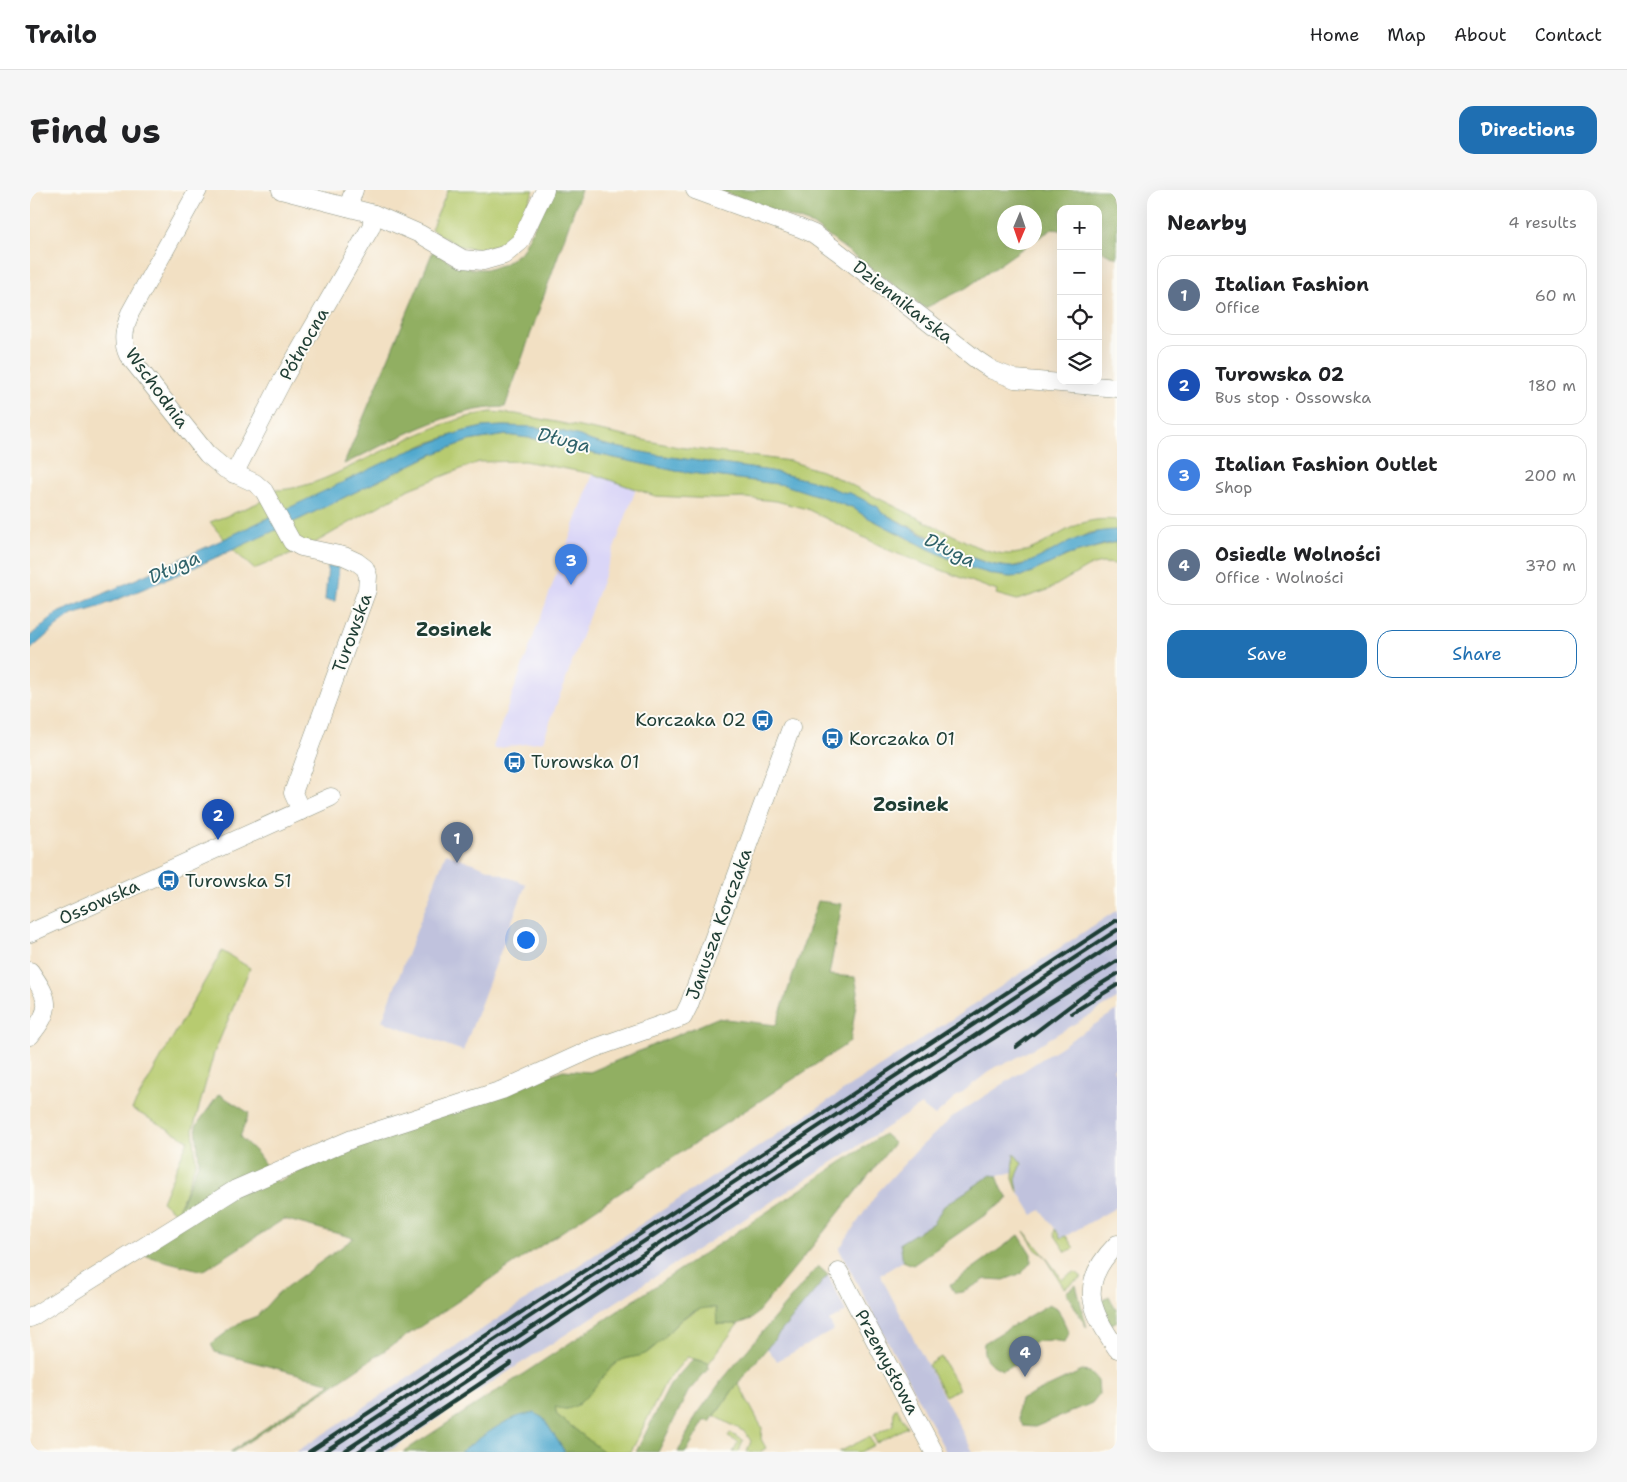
<!DOCTYPE html>
<meta charset="utf-8">
<style>
:root{--surface:#fff;--page:#f6f6f6;--text:#202124;--muted:#757577;--line:#e0e0e0;--accent:#1f6fb2}
body{margin:0;font-family:"Shantell Sans",sans-serif;background:var(--page);color:var(--text)}
.controls{position:absolute;right:15px;top:15px;display:grid;overflow:hidden;border-radius:10px;box-shadow:0 5px 20px #0002}
.controls button{width:45px;height:45px;display:grid;place-items:center;padding:0;border:0;border-bottom:1px solid var(--line);background:var(--surface);color:var(--text);font:25px sans-serif}
.compass{position:absolute;left:967px;top:15px;width:45px;height:45px;border-radius:50%;background:var(--surface);box-shadow:0 5px 20px #0002;rotate:182deg}
.you{position:absolute;left:495px;top:749px;width:18px;height:18px;margin:-12px;border:4px solid #fff;border-radius:50%;background:#1a73e8;box-shadow:0 0 0 8px #1a73e833}
.badge{display:grid;place-items:center;width:32px;height:32px;border-radius:50%;background:var(--accent);color:#fff;font-size:16px;font-weight:700}
.pin{position:absolute;translate:-50% -41px;filter:drop-shadow(0 1px 2px #0008)}
.pin::after{content:'';position:absolute;top:26px;width:18px;height:15px;background:inherit;clip-path:polygon(0 0,100% 0,50% 100%)}
.list{margin:0;padding:0;list-style:none}
h2{display:flex;justify-content:space-between;align-items:center;height:65px;margin:0;padding:0 20px;font-size:21px}
h2 small{font-size:16px;font-weight:400;color:var(--muted)}
.list li{display:grid;grid-template-columns:32px 1fr auto;gap:15px;align-items:center;box-sizing:border-box;height:80px;margin:0 10px 10px;padding:0 10px;border:1px solid var(--line);border-radius:15px}
.list b{display:block;font-size:19px;white-space:nowrap}
.list p{margin:0;font-size:16px;white-space:nowrap;color:var(--muted)}
.list em{font-size:16px;font-style:normal;color:var(--muted)}
.actions{display:flex;gap:10px;padding:15px 20px}
.actions a{flex:1;padding:11px 0;border:1px solid var(--accent);border-radius:15px;text-align:center;font-size:18px;color:var(--accent)}
.actions .main{background:var(--accent);color:#fff}
.icon{flex:none;width:28px;height:28px;fill:none;stroke:currentColor;stroke-width:2;stroke-linecap:round;stroke-linejoin:round}
.map{position:relative;flex:none;width:1087px;height:1262px;overflow:hidden;border-radius:15px}
header{display:flex;align-items:center;gap:30px;box-sizing:border-box;height:70px;padding:0 25px;background:var(--surface);border-bottom:1px solid var(--line)}
header strong{font-size:24px}
nav{display:flex;gap:28px;margin-inline-start:auto;font-size:18px}
.intro{display:flex;align-items:center;justify-content:space-between;box-sizing:border-box;height:120px;padding:0 30px}
h1{margin:0;font-size:35px}
.button{padding:12px 22px;border-radius:15px;background:var(--accent);color:#fff;font-size:18px;font-weight:700}
main{display:flex;gap:30px;padding:0 30px}
aside{flex:1;background:var(--surface);border-radius:15px;box-shadow:0 5px 20px #0002}
.map>svg:first-child{display:block}
</style>
<header>
<strong>Trailo</strong>
<nav><a>Home</a><a>Map</a><a>About</a><a>Contact</a></nav>
</header>
<div class="intro"><h1>Find us</h1><a class="button">Directions</a></div>
<main>
<div class="map">
<svg width="1087" height="1262" viewBox="0 0 1087 1262">
<rect width="100%" height="100%" fill="#fdfcf7"/>
<filter id="ink" filterUnits="userSpaceOnUse"><feTurbulence type="fractalNoise" baseFrequency=".02" numOctaves="2"/><feDisplacementMap in="SourceGraphic" scale="10" xChannelSelector="R" yChannelSelector="G"/><feConvolveMatrix kernelMatrix="1 2 1 2 8 2 1 2 1" color-interpolation-filters="sRGB"/></filter>
<filter id="wash" filterUnits="userSpaceOnUse"><feTurbulence type="fractalNoise" baseFrequency=".0096" numOctaves="4" result="noise"/><feDisplacementMap in="SourceGraphic" scale="20" xChannelSelector="R" yChannelSelector="G"/><feGaussianBlur stdDeviation="1.12" result="paint"/><feColorMatrix in="noise" values="0 0 0 0 0 0 0 0 0 0 0 0 0 0 0 0 0 1.4 0 .05"/><feComposite in="paint" operator="in"/></filter>
<g filter="url(#wash)">
<rect width="100%" height="100%" fill="#f2e0c3"/>
<path fill="#dad6f7" d="M563,284L606,299L513,551L464,559L463,557Z"/>
<g fill="#c0c2dd">
<path d="M416,663L464,681V682L496,694L433,861L352,831Z"/>
<path d="M1087,720V809L981,871L965,877L926,907L905,926L891,915L459,1194L358,1262H266Z"/>
<path d="M1087,820V877L1083,879L1087,887V1017L1032,1048L1011,1020L1003,1025L989,1002L986,988L983,982L967,986L961,985L914,1016L903,1033L871,1053L873,1071L850,1085L943,1262H916L809,1059L848,1002L888,959L924,926Z"/>
<path d="M798,1085L816,1122L799,1131L804,1140L747,1171L737,1158Z"/>
</g>
<g fill="#b7cb6f" stroke="#6b8452">
<path d="M418,0H504C493,24 484,55 454,58C446,59 436,59 428,55C419,51 410,45 401,39Z"/>
<path d="M461,222L486,224L648,257L760,271L797,283L945,356C956,360 967,364 979,364C1007,364 1030,339 1056,332C1067,329 1077,329 1087,330V340L1059,343L1001,372L980,377L960,374L938,366L851,322L848,317L820,303L812,302L790,293L765,287L741,281L633,266L580,256L561,251L550,246L526,240L502,237L474,236L453,237L431,242L395,254L194,349L180,332C203,324 224,315 245,305V300C277,299 303,285 332,271C373,251 416,229 461,222Z"/>
<path d="M476,245L507,249L552,261L646,281L755,295L802,310L816,316L822,317L833,325L897,358L937,377L965,385L980,387L991,386L1002,382L1038,365L1086,352L1087,374L1072,373L1059,376L1018,400L987,410L966,404L967,401L863,362L777,319L746,311L715,308L684,309L625,306L563,284L494,271L449,272L377,300L281,355L224,379L202,359L270,329L401,265L438,251Z"/>
<path d="M192,761L220,778L184,863L163,939L166,972L150,1016L153,1028L132,1012L158,950L102,919Z"/>
<path d="M984,963L992,974L986,988L988,1002L983,989Z"/>
<path d="M1025,1039L1031,1048L1036,1046L1044,1058L1036,1062L1024,1044Z"/>
<path d="M994,1041L1015,1066L1032,1089L1044,1082L1047,1083L1052,1087L1034,1098L1015,1066L1006,1060Z"/>
<path d="M673,1117L686,1118L687,1134H708L679,1173L657,1167L635,1193L601,1262H574L527,1225L525,1217L537,1219L549,1214L576,1183L590,1170L617,1163L652,1129Z"/>
<path d="M911,1167L929,1199L915,1206L898,1175Z"/>
<path d="M708,1193L732,1238L731,1249L736,1258L730,1262H717L721,1251L715,1242L685,1226Z"/>
<path d="M867,1218L877,1237L847,1253L843,1246L863,1235L864,1220Z"/>
<path d="M700,1243L713,1250L709,1262H703L708,1252L698,1247Z"/>
<path d="M839,1247L844,1255L830,1262H809Z"/>
</g>
<g fill="#91af62" stroke="#58764b">
<path d="M523,0H551L475,217C418,218 365,250 314,274L403,61L422,73L443,79H460L476,73L492,61Z"/>
<path d="M688,0H1087V3L1079,8L1087,20V68L1068,59V19H1031V41L1024,38L1005,50L1004,22H974V52L1000,53L936,98L895,118L783,35Z"/>
<path d="M788,711L812,714L799,785L825,787L828,802L820,852L612,988L203,1262H200L302,1193L185,1162L181,1154L209,1133L227,1126L248,1103L324,1048L254,1029L173,1081L116,1066L152,1012L169,971L166,936L189,904L219,923L210,947L227,963L247,992L303,965L533,880L560,882L687,828L746,835Z"/>
<path d="M854,944L864,953L861,957L781,1058L722,1129L708,1134H687L686,1118C651,1115 642,1145 618,1162C611,1168 598,1166 589,1171C573,1181 555,1218 536,1219C533,1219 528,1218 525,1217L527,1225L574,1262H535L513,1228L475,1232L430,1262H373L487,1188Z"/>
<path d="M961,985L967,986L972,999L978,1009L883,1075L873,1071L870,1053L903,1033L914,1016Z"/>
<path d="M989,1045L1001,1064V1072L992,1083L974,1090L956,1089L933,1102L925,1103L920,1095Z"/>
<path d="M788,1076L798,1085L708,1193L680,1232L675,1230L656,1262H648L666,1226L692,1190Z"/>
<path d="M1046,1095L1057,1138L1036,1102Z"/>
<path d="M1079,1106L1087,1122V1131L1080,1135L1070,1111Z"/>
<path d="M1019,1114L1028,1119L1039,1143L1035,1152L1020,1150L1003,1152L998,1169L972,1180C959,1173 952,1170 954,1153Z"/>
<path d="M663,1169L679,1173L678,1179L658,1202L628,1262H606L640,1195Z"/>
<path d="M1052,1181L1060,1182L1068,1191L1069,1204L1062,1213L1005,1237L993,1236C987,1226 986,1221 990,1210Z"/>
</g>
<g fill="#51a9ce" stroke="#387381">
<path d="M474,236L502,237L526,240L550,246L561,251L580,256L633,266L741,281L765,287L790,293L812,302L820,303L848,317L851,322C883,339 946,377 980,377C988,377 996,374 1002,371C1033,357 1051,341 1087,340V352L1076,354L1038,365L1002,382L991,386L980,387L965,385L937,377L897,358L833,325L822,317L816,316L801,310L755,295L646,281L552,261L507,249L476,245L438,251L401,265L270,329L152,383L69,417L42,425L26,437L0,460V446L27,423L71,405L194,349L374,263L431,242L453,237Z"/>
<path d="M298,376L309,377L305,411L295,410Z"/>
<path d="M504,1223L513,1228L535,1262H430C453,1247 476,1226 504,1223Z"/>
</g>
</g>
<g filter="url(#ink)">
<g fill="none" stroke-linecap="round" stroke-linejoin="round">
<defs>
<g id="minor">
<path d="M168,0L100,123C95,138 91,150 98,165L177,264L195,279L225,293L234,301L262,352L271,357L314,366L327,372L335,378L338,386L337,400L263,603L271,621"/>
<path d="M251,0L344,24L390,44L433,69L453,71L474,65L490,52L515,0"/>
<path d="M665,0L770,38L784,44L807,61L947,170L962,180L985,189L1087,198"/>
<path d="M318,17L324,0"/>
<path d="M204,284L252,191L341,37L344,24"/>
<path d="M0,743L301,607"/>
<path d="M0,781C20,810 23,818 0,846"/>
<path d="M1087,1054C1048,1093 1059,1118 1087,1159"/>
<path d="M809,1082L904,1262"/>
<path d="M0,1128L206,999L322,949L472,900L562,859L653,827L659,815L761,538"/>
</g>
</defs>
<use href="#minor" stroke="#888e7c" stroke-width="19"/>
<use href="#minor" stroke="#fff" stroke-width="18"/>
<g stroke="#1f3d34" stroke-width="4">
<path d="M1042,823L1087,795"/>
<path d="M986,857L1061,800L1087,784"/>
<path d="M279,1262L1087,730"/>
<path d="M294,1262L1087,740"/>
<path d="M313,1262L1087,752"/>
<path d="M328,1262L825,935L1087,771"/>
<path d="M348,1262L481,1173"/>
</g>
</g>
</g>
<defs>
<symbol id="bus-disc" viewBox="-11 -11 22 22"><circle r="9.5" fill="#1f6fb2" stroke="#fdfcf7"/><path d="M-5-6H5V4H4V6H2V4H-2V6H-4V4H-5ZM-3.5-4V0h7V-4ZM-3.5 1.2v1.5H-2V1.2ZM2 1.2v1.5H3.5V1.2Z" fill="#fff"/></symbol>
</defs>
<g fill-rule="evenodd">
<use href="#bus-disc" x="720" y="518" width="25" height="25"/>
<use href="#bus-disc" x="790" y="536" width="25" height="25"/>
<use href="#bus-disc" x="472" y="560" width="25" height="25"/>
<use href="#bus-disc" x="126" y="678" width="25" height="25"/>
</g>
<g text-anchor="middle" dominant-baseline="central" stroke-width="4" stroke-linejoin="round" paint-order="stroke">
<g font-size="18" fill="#1f3d34" stroke="#fdfcf7">
<text transform="translate(873 112) rotate(38)">Dziennikarska</text>
<text transform="translate(274 154) rotate(-60)">Północna</text>
<text transform="translate(127 198) rotate(54)">Wschodnia</text>
<text transform="translate(322 443) rotate(-70)">Turowska</text>
<text transform="translate(69 712) rotate(-24)">Ossowska</text>
<text transform="translate(689 734) rotate(-70)">Janusza Korczaka</text>
<text transform="translate(857 1172) rotate(62)">Przemysłowa</text>
</g>
<g font-size="18" fill="#1f3d34" stroke="#fdfcf7" text-anchor="start">
<text x="716" y="530" text-anchor="end">Korczaka 02</text>
<text x="819" y="549">Korczaka 01</text>
<text x="501" y="572">Turowska 01</text>
<text x="155" y="691">Turowska 51</text>
</g>
<g font-size="19" font-style="italic" fill="#30636a" stroke="#fdfcf7">
<text transform="translate(534 250) rotate(14)">Długa</text>
<text transform="translate(920 360) rotate(26)">Długa</text>
<text transform="translate(144 377) rotate(-24)">Długa</text>
</g>
<g font-size="19" font-weight="bold" fill="#1f3d34" stroke="#fdfcf7">
<text x="424" y="439">Zosinek</text>
<text x="881" y="614">Zosinek</text>
</g>
</g>
</svg>
<div class="controls">
<button>+</button>
<button>−</button>
<button><svg class="icon" aria-label="locate" viewBox="0 0 24 24"><circle cx="12" cy="12" r="6"/><path d="M12 2v4M12 18v4M2 12h4M18 12h4"/></svg></button>
<button><svg class="icon" aria-label="layers" viewBox="0 0 24 24"><path d="M12 4l9 5-9 5-9-5zM3 14l9 5 9-5"/></svg></button>
</div>
<svg class="compass" viewBox="-18 -18 36 36"><path d="M0-13l5 13h-10z" fill="#e53935"/><path d="M0 13l5-13h-10z" fill="#757577"/></svg>
<div class="you"></div>
<div class="pin badge" style="left:427px;top:673px;background:#5c6f8a">1</div>
<div class="pin badge" style="left:188px;top:650px;background:#1a4fb4">2</div>
<div class="pin badge" style="left:541px;top:395px;background:#3f7fe0">3</div>
<div class="pin badge" style="left:995px;top:1187px;background:#5c6f8a">4</div>
</div>
<aside>
<h2>Nearby<small>4 results</small></h2>
<ul class="list">
<li><span class="badge" style="background:#5c6f8a">1</span><div><b>Italian Fashion</b><p>Office</p></div><em>60 m</em></li>
<li><span class="badge" style="background:#1a4fb4">2</span><div><b>Turowska 02</b><p>Bus stop · Ossowska</p></div><em>180 m</em></li>
<li><span class="badge" style="background:#3f7fe0">3</span><div><b>Italian Fashion Outlet</b><p>Shop</p></div><em>200 m</em></li>
<li><span class="badge" style="background:#5c6f8a">4</span><div><b>Osiedle Wolności</b><p>Office · Wolności</p></div><em>370 m</em></li>
</ul>
<div class="actions"><a class="main">Save</a><a>Share</a></div>
</aside>
</main>
